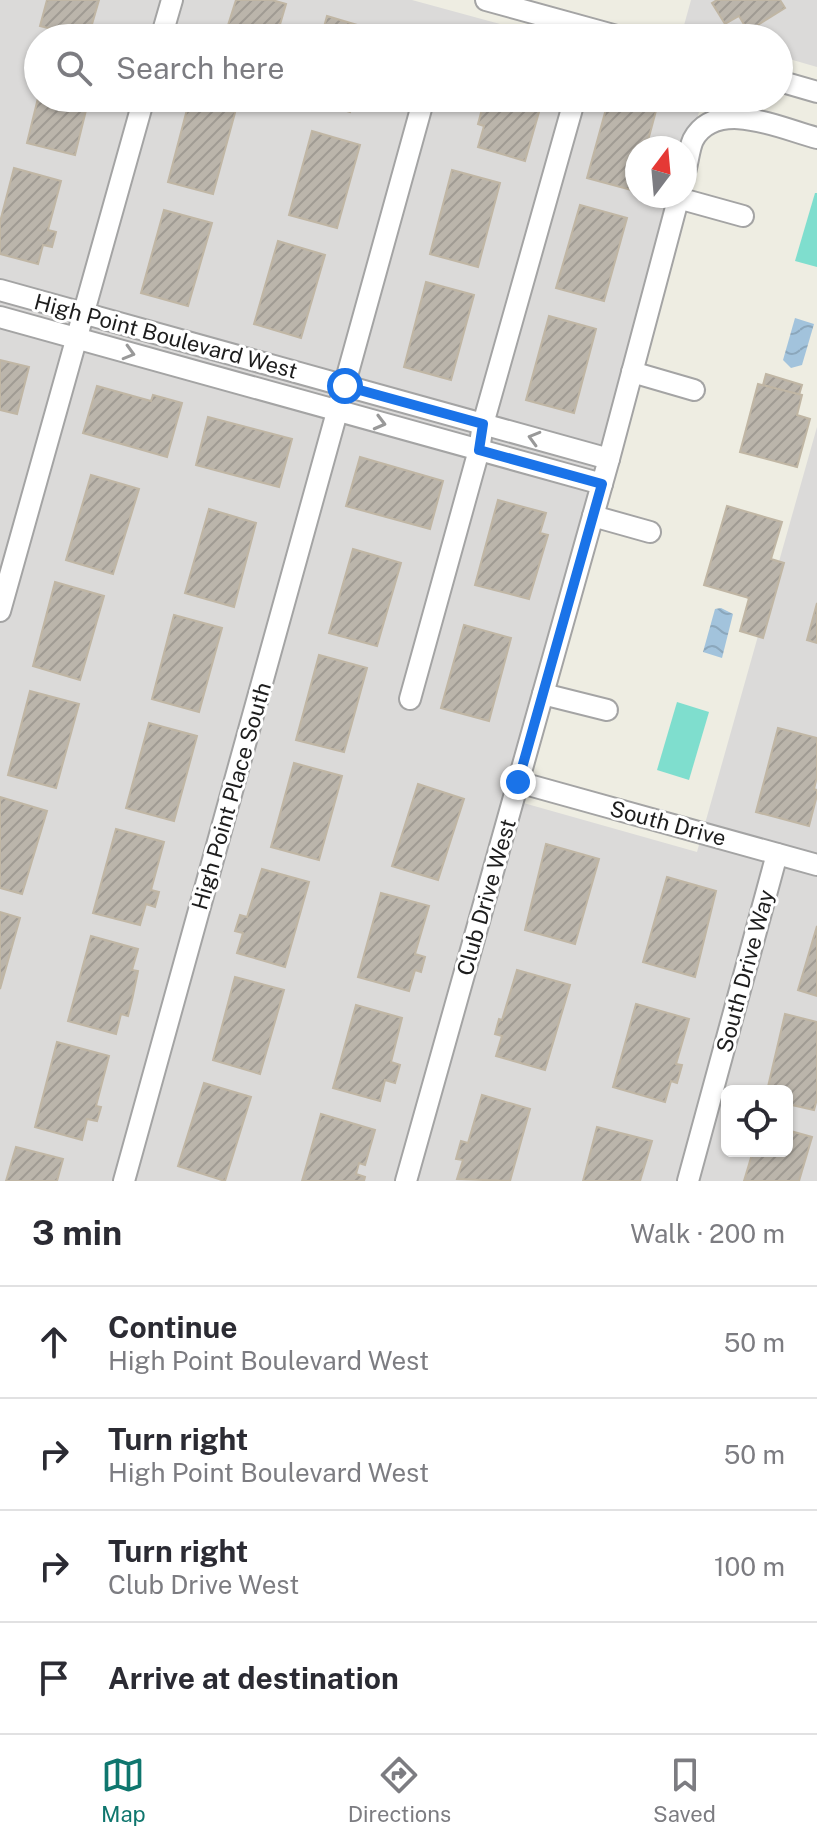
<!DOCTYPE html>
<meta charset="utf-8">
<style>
:root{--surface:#fff;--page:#f2f2f3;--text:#2b2b33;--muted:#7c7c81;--line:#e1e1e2;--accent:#0f766e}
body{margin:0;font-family:"Public Sans",sans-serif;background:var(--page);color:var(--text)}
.controls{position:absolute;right:24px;bottom:24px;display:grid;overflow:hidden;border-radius:12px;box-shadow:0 2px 6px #0004}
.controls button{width:72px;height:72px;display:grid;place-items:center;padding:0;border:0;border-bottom:2px solid var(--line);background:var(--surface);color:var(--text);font:40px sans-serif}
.compass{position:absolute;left:625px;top:136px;width:72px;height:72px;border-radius:50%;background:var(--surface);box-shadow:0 2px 6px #0004;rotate:16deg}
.stop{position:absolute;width:24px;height:24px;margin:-18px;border:6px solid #1a73e8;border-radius:50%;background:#fff}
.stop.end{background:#1a73e8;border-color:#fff;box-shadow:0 2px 8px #0008}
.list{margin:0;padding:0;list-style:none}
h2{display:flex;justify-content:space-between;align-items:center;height:104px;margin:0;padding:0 32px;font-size:34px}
h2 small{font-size:26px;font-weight:400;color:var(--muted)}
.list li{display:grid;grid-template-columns:52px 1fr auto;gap:24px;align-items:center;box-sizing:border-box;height:112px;padding:0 32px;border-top:2px solid var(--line)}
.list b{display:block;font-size:30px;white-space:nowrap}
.list p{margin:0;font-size:26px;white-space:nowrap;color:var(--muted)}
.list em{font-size:26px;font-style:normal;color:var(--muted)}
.icon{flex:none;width:44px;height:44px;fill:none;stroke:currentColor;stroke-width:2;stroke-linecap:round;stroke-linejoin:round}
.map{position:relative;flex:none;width:817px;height:1181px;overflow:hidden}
.search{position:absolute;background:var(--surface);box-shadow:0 2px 6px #0004;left:24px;right:24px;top:24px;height:88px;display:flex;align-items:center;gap:20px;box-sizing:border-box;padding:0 28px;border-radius:44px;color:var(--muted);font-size:30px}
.sheet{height:552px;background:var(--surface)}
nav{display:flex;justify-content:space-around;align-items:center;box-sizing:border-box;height:112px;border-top:2px solid var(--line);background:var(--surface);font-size:22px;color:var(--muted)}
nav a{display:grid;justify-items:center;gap:4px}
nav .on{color:var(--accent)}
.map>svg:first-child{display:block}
</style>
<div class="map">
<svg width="817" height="1181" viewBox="0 0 817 1181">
<defs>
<pattern id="water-waves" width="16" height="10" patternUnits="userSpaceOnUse" patternTransform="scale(2)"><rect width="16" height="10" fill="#a2c3dc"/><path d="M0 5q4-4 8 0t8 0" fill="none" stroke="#8ba7bc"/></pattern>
<pattern id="building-hatch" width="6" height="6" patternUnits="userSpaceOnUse" patternTransform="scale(2)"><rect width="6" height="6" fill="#bbb5ab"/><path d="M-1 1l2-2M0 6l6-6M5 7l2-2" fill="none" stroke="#a09b93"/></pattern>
</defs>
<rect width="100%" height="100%" fill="#eeede2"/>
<g fill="#dbdad9" fill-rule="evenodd">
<path d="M0,0H412L551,38H38V98H703L685,161V148H637V196H675L399,1181H0Z"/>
<path d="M691,0H817V67L779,56V38H715L683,29Z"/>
<path d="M817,427V1181H414L520,802L697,852ZM727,1091H787V1151H727Z"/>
</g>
<g fill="#7fdece">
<path d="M815,193H817V267L795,261Z"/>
<path d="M677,702L709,712L689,780L657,770Z"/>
</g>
<g fill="url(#water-waves)">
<path d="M795,318L814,324L802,365L791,368L783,360Z"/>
<path d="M721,608L733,614L722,658L703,652L715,609Z"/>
</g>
<g fill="url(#building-hatch)" stroke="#c0b6a4" stroke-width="2">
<path d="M47,0H99L88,38L40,26Z"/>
<path d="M236,0H272L286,4L276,38H224Z"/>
<path d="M717,0H780L785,8L748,31L739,16L725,24L712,3Z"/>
<path d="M327,16L374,30L372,38H321Z"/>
<path d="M38,98H89L75,155L27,143Z"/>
<path d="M190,98L236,109L213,194L168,182Z"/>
<path d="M303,98H354L350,112Z"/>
<path d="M485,98H543L525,161L478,147L484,126L478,124Z"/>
<path d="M609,98H626L657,107L646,148H637L635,191L587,178Z"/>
<path d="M312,131L360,145L337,228L289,215Z"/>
<path d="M14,168L61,181L48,230L56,232L52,247L43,245L38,264L0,254V222Z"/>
<path d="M452,170L500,183L478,267L430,254Z"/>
<path d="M580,205L627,218L604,301L556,288Z"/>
<path d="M164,210L212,223L188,306L141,293Z"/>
<path d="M278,241L325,255L301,338L254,324Z"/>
<path d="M426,282L474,295L451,380L404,367Z"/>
<path d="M549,316L596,329L574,413L526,400Z"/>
<path d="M0,360L29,367L17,414L0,410Z"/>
<path d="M766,374L802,385L799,395L763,385Z"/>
<path d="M758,384L802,395L797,415L810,419L797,467L740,452Z"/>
<path d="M97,386L151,401L153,395L182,403L167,457L83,433Z"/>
<path d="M208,417L292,439L279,487L196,465Z"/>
<path d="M360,457L443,481L430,529L346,506Z"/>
<path d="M91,475L139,489L113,574L66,560Z"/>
<path d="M498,500L546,513L540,533L548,535L529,599L475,585Z"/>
<path d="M727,506L782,522L771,559L784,563L763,638L740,631L749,598L704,585Z"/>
<path d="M209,509L256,523L234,607L185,593Z"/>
<path d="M353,549L401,563L377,646L329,633Z"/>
<path d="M55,582L104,596L80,680L33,666Z"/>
<path d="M817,603V643L807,640Z"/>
<path d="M174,615L222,628L199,712L152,699Z"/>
<path d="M464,625L511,638L489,721L441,708Z"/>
<path d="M319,655L367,668L344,752L296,740Z"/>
<path d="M30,691L79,704L56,788L8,775Z"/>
<path d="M149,723L197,736L174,821L126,808Z"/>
<path d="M778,728L817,738V777L814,789L817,790V795L809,826L756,812Z"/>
<path d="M294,763L342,776L319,860L271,847Z"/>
<path d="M418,784L464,799L438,880L392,866Z"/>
<path d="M0,797L47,811L22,894L0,888Z"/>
<path d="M116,829L164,842L151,890L159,892L155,907L146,904L140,925L93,913Z"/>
<path d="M546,844L599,859L575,944L525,930Z"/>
<path d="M262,869L309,882L285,967L237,953L243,933L235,931L240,915L247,917Z"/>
<path d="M667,877L716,891L695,977L643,962Z"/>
<path d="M381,893L429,906L415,954L425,957L421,972L415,970L409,991L358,977Z"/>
<path d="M0,912L20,918L0,989Z"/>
<path d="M817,926V996L798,990Z"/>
<path d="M91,936L138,949L132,970L138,971L132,1000L128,1016L121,1014L116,1034L68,1021Z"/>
<path d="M517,970L570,985L545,1070L496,1056L502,1036L495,1034L499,1019L502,1020Z"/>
<path d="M235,977L284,990L260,1074L213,1060Z"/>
<path d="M636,1004L689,1019L676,1064L682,1065L677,1083L671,1081L665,1102L613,1087Z"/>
<path d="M356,1005L402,1018L391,1062L400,1065L395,1083L385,1080L380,1101L333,1088Z"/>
<path d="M785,1014L817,1022V1099L814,1110L787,1104V1091H767Z"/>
<path d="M57,1042L109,1056L96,1106L101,1107L97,1121L87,1119L82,1140L35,1127Z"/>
<path d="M204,1083L251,1097L225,1181L178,1166Z"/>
<path d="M482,1095L530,1109L510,1181L457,1179L463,1160L456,1159L461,1141L468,1143Z"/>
<path d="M321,1114L375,1130L365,1165L359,1163L356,1174L365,1177L364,1181H302Z"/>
<path d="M597,1127L652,1141L640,1181H583Z"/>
<path d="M787,1130L812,1137L799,1181H744L753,1151H787Z"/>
<path d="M16,1147L63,1159L57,1181H6Z"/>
</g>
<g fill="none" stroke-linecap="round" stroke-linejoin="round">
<defs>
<g id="minor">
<path d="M486,0L624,38"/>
<path d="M161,38L172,0"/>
<path d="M779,81L817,92"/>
<path d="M685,172C688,162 689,149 693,140C716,97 782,129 817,138"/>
<path d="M678,198L743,216"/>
<path d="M0,290L609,459"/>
<path d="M0,317L602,484"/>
<path d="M632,372L694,390"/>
<path d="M593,516L650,532"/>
<path d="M0,611L144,98"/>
<path d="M543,694L607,710"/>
<path d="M410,699L479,450L483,424L575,98"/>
<path d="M518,782L817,865"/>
<path d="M124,1181L424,98"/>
<path d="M406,1181L609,459L679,196"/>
<path d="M688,1181L777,854"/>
</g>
</defs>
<use href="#minor" stroke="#a4a4a4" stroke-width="24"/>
<use href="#minor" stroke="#fff" stroke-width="20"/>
</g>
<defs><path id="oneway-chevron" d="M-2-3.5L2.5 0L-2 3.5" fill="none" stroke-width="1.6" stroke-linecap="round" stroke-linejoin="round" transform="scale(2)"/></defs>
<g stroke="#999">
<use href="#oneway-chevron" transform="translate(129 353) rotate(16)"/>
<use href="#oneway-chevron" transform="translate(380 423) rotate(15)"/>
<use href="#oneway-chevron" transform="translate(534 438) rotate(-164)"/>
</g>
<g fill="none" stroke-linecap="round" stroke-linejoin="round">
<path stroke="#1a73e8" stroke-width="10" d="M345,386L483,424L479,450L602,484L518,782"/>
</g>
<g text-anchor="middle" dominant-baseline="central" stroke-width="6" stroke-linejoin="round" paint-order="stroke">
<g font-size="22" fill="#1d1d1d" stroke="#fff">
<text transform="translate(166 336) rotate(15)">High Point Boulevard West</text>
<text transform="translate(231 796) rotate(-74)">High Point Place South</text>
<text transform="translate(668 823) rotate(15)">South Drive</text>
<text transform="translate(486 897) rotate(-74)">Club Drive West</text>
<text transform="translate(745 971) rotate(-75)">South Drive Way</text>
</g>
</g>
</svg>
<div class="controls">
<button><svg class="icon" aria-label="locate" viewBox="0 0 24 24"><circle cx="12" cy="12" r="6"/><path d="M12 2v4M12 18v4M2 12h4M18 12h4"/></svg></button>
</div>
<svg class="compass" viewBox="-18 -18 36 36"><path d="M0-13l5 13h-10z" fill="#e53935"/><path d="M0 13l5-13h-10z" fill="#7c7c81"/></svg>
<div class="stop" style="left:345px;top:386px"></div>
<div class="stop end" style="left:518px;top:782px"></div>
<div class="search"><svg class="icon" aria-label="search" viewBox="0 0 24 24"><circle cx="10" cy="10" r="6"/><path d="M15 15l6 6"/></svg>Search here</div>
</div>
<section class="sheet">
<h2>3 min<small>Walk · 200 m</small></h2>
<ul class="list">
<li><svg class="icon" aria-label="ahead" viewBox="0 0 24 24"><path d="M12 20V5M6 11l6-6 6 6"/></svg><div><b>Continue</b><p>High Point Boulevard West</p></div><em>50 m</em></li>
<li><svg class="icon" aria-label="right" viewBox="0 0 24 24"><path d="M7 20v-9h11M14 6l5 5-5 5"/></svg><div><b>Turn right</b><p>High Point Boulevard West</p></div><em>50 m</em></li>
<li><svg class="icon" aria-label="right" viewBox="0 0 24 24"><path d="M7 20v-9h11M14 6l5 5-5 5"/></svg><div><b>Turn right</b><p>Club Drive West</p></div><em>100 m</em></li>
<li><svg class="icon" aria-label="arrive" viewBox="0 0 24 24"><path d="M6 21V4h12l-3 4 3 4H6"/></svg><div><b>Arrive at destination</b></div></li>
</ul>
</section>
<nav>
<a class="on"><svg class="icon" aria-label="map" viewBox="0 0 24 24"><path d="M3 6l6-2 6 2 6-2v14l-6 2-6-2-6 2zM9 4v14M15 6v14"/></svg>Map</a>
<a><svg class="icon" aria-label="directions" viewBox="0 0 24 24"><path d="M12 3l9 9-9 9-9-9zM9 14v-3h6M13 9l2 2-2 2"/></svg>Directions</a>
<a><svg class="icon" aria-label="saved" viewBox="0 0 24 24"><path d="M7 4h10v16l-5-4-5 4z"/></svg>Saved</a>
</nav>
